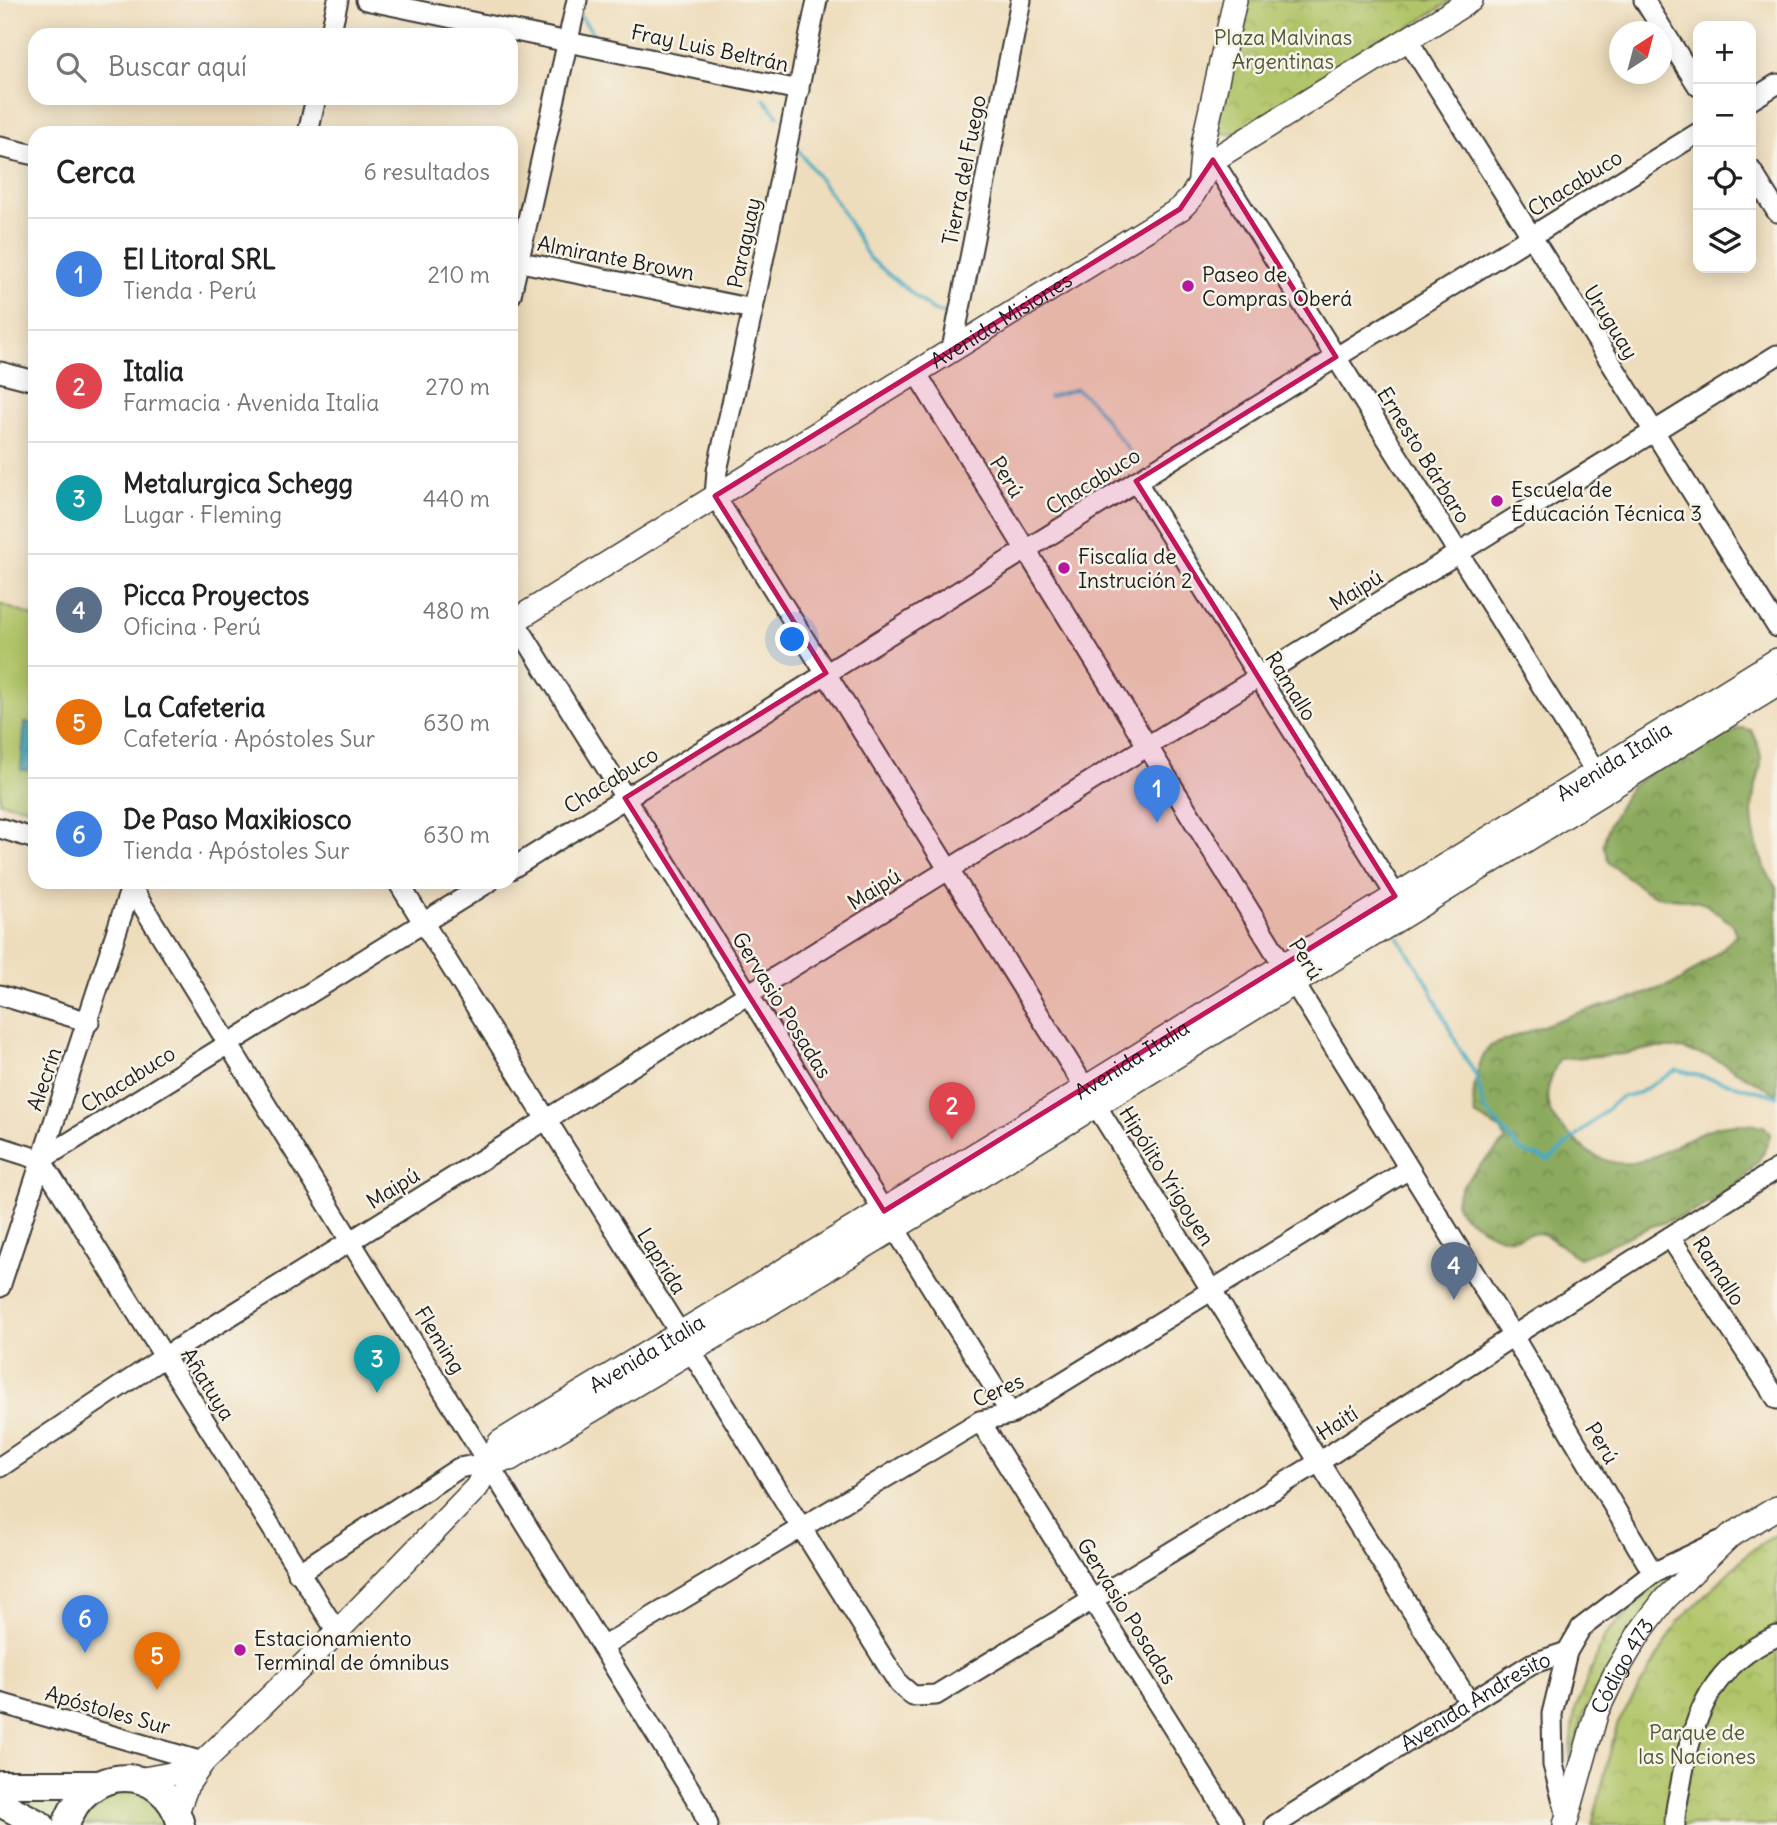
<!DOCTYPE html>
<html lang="es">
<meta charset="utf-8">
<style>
:root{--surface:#fff;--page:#f6f6f6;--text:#222;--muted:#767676;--line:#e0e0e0;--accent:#b5179e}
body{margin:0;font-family:Delius,sans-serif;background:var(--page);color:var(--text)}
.controls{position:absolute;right:21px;top:21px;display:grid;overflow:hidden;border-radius:14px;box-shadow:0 4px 18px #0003}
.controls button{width:63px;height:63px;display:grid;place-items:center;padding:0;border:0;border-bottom:2px solid var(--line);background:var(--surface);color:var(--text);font:35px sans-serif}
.compass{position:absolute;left:1609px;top:21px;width:63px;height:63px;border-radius:50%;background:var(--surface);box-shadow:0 4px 18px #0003;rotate:36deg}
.you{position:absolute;left:793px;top:640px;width:24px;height:24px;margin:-18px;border:5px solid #fff;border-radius:50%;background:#1a73e8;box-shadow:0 0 0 10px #1a73e833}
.badge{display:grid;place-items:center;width:46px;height:46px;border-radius:50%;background:var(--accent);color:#fff;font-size:23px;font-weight:700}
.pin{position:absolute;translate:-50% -58px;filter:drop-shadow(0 2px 4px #0008)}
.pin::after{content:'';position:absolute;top:37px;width:24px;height:21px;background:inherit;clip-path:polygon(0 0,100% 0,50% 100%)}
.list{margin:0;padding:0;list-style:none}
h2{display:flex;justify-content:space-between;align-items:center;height:91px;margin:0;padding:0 28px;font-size:30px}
h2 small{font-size:23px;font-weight:400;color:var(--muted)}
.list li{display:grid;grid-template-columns:46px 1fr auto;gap:21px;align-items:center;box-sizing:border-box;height:112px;padding:0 28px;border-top:2px solid var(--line)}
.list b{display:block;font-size:26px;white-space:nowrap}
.list p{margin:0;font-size:23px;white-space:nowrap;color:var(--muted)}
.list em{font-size:23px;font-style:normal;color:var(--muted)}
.icon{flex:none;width:38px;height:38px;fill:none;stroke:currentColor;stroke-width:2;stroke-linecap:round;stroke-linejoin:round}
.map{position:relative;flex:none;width:1777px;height:1825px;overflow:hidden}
.search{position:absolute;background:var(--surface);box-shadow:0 4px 18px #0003;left:28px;top:28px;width:490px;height:77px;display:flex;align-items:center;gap:18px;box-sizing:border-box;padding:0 24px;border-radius:21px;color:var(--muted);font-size:26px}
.panel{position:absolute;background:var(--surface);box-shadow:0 4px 18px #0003;left:28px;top:126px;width:490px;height:763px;border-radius:21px}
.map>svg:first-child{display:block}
</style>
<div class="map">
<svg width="1777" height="1825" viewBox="0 0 1777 1825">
<defs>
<pattern id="forest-crowns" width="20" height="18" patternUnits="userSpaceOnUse" patternTransform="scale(1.75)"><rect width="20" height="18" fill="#8caa5d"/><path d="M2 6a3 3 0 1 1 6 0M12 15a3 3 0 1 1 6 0" fill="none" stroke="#728a4c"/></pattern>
<pattern id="park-crowns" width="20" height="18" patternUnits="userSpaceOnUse" patternTransform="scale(1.75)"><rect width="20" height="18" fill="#b0c569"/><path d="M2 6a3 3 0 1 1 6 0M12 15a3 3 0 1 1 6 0" fill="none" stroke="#97a95a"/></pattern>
<pattern id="garden-dots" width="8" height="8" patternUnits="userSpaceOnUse" patternTransform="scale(1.75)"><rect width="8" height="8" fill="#b0c569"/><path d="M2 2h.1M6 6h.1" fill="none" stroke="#97a95a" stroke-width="1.8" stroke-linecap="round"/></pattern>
<pattern id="water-ripples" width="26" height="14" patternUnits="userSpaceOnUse" patternTransform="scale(1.75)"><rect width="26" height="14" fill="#43aac3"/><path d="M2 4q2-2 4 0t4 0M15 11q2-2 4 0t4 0" fill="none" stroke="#378a9e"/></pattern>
</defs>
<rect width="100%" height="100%" fill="#f7f3e8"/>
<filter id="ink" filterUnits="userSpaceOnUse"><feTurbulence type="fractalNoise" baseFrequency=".0143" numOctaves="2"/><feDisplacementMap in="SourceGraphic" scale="14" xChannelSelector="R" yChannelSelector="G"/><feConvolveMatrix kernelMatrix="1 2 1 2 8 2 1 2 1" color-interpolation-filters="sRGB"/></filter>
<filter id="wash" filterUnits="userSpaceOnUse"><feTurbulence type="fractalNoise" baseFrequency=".00686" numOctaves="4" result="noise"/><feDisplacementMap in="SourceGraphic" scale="28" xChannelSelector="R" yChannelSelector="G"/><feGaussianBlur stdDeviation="1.57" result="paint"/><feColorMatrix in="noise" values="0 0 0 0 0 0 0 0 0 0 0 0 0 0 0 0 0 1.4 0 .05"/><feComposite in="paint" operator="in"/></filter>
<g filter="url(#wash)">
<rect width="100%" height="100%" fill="#eeddbc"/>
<g fill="#b0c569" stroke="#667042" stroke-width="2">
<path d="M0,604L35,617V809L0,802Z"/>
<path d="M76,1789L57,1825L9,1795Z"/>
<path d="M133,1789L160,1806L169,1825H74L102,1792Z"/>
</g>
<path fill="url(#forest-crowns)" stroke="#54633c" stroke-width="2" d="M1741,728L1751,730C1769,767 1759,763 1753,799C1749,826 1760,867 1777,888V1094L1713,1058L1677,1048H1654L1624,1054L1559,1059C1547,1084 1539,1106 1562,1128C1571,1136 1580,1146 1590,1153C1639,1182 1667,1143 1710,1129C1727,1123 1746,1123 1764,1126L1770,1134C1763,1171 1716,1203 1683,1216C1671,1221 1659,1223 1647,1228C1624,1238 1602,1249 1579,1258C1567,1252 1555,1239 1543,1234C1531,1230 1518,1240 1506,1238C1494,1236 1483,1229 1473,1222C1467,1218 1459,1214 1457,1207C1450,1187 1494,1154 1506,1140L1501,1130L1475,1115C1470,1096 1477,1061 1490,1046L1577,1013L1630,999L1680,981L1721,950L1736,935L1732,924L1705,904L1696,901L1656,896L1645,891L1609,863L1603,844L1610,823L1630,787L1683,751Z"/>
<g fill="url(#park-crowns)" stroke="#667042" stroke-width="2">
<path d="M1244,0H1453L1238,134H1224L1215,122Z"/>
<path d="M1777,1534V1825H1592L1617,1725L1678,1622L1751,1550Z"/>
</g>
<path fill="url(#garden-dots)" stroke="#667042" stroke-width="2" d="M1682,1557L1684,1564L1585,1711L1569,1763L1575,1710L1605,1635Z"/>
<path fill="url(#water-ripples)" stroke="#306370" stroke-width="2" d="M25,723L35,724V771L21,770Z"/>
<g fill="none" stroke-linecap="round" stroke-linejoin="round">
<g stroke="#43aac3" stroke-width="3.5">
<path d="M581,17L599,41"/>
<path d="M764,99L778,116"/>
<path d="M797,148L840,207L869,258L932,310L952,316"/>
<path d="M1049,397L1076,389L1092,402L1139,464"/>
<path d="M1153,488L1196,559"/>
<path d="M1277,687L1282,697"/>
<path d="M1397,936L1426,980L1458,1046L1476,1075L1484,1108L1521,1151L1549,1160L1621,1097L1638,1093L1677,1070L1777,1096"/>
</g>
</g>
</g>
<g filter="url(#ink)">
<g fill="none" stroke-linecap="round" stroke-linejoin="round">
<defs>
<g id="minor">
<path d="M366,0L799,90"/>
<path d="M817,0L753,309L717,471L715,496L1469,1702"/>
<path d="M1644,0L1698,86"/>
<path d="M330,35L338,0"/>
<path d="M1408,40L1777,627"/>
<path d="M1751,100L1777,84"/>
<path d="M308,133L316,98"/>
<path d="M0,147L35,155"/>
<path d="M1207,151L1603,784"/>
<path d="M1751,170L1777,212"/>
<path d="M511,260L753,309"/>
<path d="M511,295L577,0"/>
<path d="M952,349L1021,0"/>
<path d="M915,371L1513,1336L1653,1573"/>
<path d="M0,372L35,381"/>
<path d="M1136,481L1403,907"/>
<path d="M514,620L1011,1414"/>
<path d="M0,828L35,839"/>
<path d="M511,869L1698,133"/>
<path d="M128,882L701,1807L708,1825"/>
<path d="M398,882L899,1684L913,1696L936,1695L1319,1462L1513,1336L1777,1169"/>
<path d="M0,995L89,1022"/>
<path d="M0,1147L41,1160"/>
<path d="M41,1160L337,1632"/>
<path d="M41,1160L489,882"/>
<path d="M1670,1237L1777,1399"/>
<path d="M0,1287L131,887"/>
<path d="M980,1421L1234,1825"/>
<path d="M0,1467L164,1357L1777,355"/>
<path d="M298,1573L459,1468L490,1462"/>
<path d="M602,1647L980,1421L1011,1414L1409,1169"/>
<path d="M0,1703L203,1762"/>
<path d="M1567,1816L1553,1765L1552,1714L1567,1652L1581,1628L1653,1573L1720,1541"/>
<path id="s1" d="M1275,1825L1531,1664L1567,1652"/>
<path d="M1675,1825C1674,1810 1680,1793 1682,1777C1694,1713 1713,1664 1777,1636"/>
</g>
<g id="major">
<path d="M1200,178L1203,144L1235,0"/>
<path id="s2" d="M511,623L1180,209L1191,198L1213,160L1471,0"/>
<path d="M490,1462L510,1459C936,1207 1356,945 1777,685"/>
<path d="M138,1780L171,1774L203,1762"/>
<path id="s3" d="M177,1812L187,1785L203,1762L329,1640L477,1487L500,1442L1085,1088L1777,660"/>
<path id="s4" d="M1565,1825L1597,1711L1616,1672L1640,1632L1665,1599L1730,1536L1777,1508"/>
</g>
<g id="highway">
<path d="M0,1784H98"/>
<path d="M0,1803L41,1825"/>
<path d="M66,1825C86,1763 164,1762 181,1825"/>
</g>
</defs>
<use href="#minor" stroke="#3c3934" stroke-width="23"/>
<use href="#major" stroke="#3c3934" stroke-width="26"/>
<use href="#highway" stroke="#3c3934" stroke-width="30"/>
<use href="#minor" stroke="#fff" stroke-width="19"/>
<use href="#major" stroke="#fff" stroke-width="23"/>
<use href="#highway" stroke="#fff" stroke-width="26"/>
</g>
</g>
<path fill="#c2185b" fill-opacity="0.2" stroke="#c2185b" stroke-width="5" stroke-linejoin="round" d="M1213,160L1336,357L1136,481L1395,896L884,1211L625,798L826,673L715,496L1180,209Z"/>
<g fill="#b5179e" stroke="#f7f3e8" stroke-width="2.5">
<circle cx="1188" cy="286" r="7"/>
<circle cx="1497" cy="501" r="7"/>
<circle cx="1064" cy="568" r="7"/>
<circle cx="240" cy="1650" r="7"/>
</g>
<g text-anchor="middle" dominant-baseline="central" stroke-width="5" stroke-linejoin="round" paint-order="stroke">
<g font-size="21" fill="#505737" stroke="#f7f3e8">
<text x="1283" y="37">Plaza Malvinas<tspan x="1283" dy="24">Argentinas</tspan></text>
<text x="1697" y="1732">Parque de<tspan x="1697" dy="24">las Naciones</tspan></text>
</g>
<g font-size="21" fill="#1c1c1c" stroke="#f7f3e8">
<text transform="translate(710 48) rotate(12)">Fray Luis Beltrán</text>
<text transform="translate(964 170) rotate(-79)">Tierra del Fuego</text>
<text transform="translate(1575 183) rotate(-32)">Chacabuco</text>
<text transform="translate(744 243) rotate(-78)">Paraguay</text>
<text transform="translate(616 258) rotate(11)">Almirante Brown</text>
<text stroke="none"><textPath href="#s2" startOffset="576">Avenida Misiones</textPath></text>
<text transform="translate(1611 322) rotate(58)">Uruguay</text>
<text transform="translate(1424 455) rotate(58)">Ernesto Bárbaro</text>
<text transform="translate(1007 477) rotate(58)">Perú</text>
<text transform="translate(1093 481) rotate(-32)">Chacabuco</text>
<text transform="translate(1356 590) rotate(-32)">Maipú</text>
<text transform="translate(1291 686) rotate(58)">Ramallo</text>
<text stroke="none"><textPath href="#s3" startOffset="1801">Avenida Italia</textPath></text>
<text transform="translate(611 780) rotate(-32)">Chacabuco</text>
<text transform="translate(874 889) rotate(-32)">Maipú</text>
<text transform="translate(1306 959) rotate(58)">Perú</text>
<text transform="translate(782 1005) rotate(58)">Gervasio Posadas</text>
<text stroke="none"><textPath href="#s3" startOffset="1234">Avenida Italia</textPath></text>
<text transform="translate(44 1079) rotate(-71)">Alecrín</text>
<text transform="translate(128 1079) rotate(-32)">Chacabuco</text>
<text transform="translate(1167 1176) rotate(58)">Hipólito Yrigoyen</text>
<text transform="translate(393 1188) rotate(-32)">Maipú</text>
<text transform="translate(662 1261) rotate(58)">Laprida</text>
<text transform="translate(1719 1271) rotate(57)">Ramallo</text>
<text transform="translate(440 1340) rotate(58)">Fleming</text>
<text stroke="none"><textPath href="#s3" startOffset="667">Avenida Italia</textPath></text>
<text transform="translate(208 1384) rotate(58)">Añatuya</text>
<text transform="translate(998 1390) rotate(-24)">Ceres</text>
<text transform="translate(1337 1423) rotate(-33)">Haití</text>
<text transform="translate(1602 1443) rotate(59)">Perú</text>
<text transform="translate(1127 1611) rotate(58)">Gervasio Posadas</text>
<text stroke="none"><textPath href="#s4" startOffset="170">Código 473</textPath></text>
<text stroke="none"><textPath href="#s1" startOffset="236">Avenida Andresito</textPath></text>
<text transform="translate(108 1710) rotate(16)">Apóstoles Sur</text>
</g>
<g font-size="21" fill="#1c1c1c" stroke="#f7f3e8" text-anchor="start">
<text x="1202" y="274">Paseo de<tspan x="1202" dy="24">Compras Oberá</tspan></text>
<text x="1511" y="489">Escuela de<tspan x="1511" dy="24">Educación Técnica 3</tspan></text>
<text x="1078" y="556">Fiscalía de<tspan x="1078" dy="24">Instrución 2</tspan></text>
<text x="254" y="1638">Estacionamiento<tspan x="254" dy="24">Terminal de ómnibus</tspan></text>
</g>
</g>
</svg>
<div class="controls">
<button>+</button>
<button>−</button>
<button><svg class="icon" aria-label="locate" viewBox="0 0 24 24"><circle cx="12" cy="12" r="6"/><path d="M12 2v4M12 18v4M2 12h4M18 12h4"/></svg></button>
<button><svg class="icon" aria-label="layers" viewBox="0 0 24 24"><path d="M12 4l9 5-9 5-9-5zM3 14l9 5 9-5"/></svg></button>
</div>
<svg class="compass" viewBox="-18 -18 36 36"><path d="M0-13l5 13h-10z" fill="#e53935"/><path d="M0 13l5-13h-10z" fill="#767676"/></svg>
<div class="you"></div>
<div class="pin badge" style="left:1157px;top:823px;background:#3f7fe0">1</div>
<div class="pin badge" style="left:952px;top:1140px;background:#e0444e">2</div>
<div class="pin badge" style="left:377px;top:1393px;background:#0f9aa8">3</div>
<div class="pin badge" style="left:1454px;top:1300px;background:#5c6f8a">4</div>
<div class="pin badge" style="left:157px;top:1690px;background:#e8710a">5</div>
<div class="pin badge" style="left:85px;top:1653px;background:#3f7fe0">6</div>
<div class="search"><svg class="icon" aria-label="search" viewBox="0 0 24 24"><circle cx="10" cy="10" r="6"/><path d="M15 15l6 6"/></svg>Buscar aquí</div>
<section class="panel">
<h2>Cerca<small>6 resultados</small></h2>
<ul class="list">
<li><span class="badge" style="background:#3f7fe0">1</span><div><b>El Litoral SRL</b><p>Tienda · Perú</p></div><em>210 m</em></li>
<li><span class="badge" style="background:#e0444e">2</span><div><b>Italia</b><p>Farmacia · Avenida Italia</p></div><em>270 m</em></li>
<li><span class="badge" style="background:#0f9aa8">3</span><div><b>Metalurgica Schegg</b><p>Lugar · Fleming</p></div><em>440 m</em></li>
<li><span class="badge" style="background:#5c6f8a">4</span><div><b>Picca Proyectos</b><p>Oficina · Perú</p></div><em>480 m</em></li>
<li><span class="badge" style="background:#e8710a">5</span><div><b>La Cafeteria</b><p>Cafetería · Apóstoles Sur</p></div><em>630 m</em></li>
<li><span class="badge" style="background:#3f7fe0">6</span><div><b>De Paso Maxikiosco</b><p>Tienda · Apóstoles Sur</p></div><em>630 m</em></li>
</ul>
</section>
</div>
